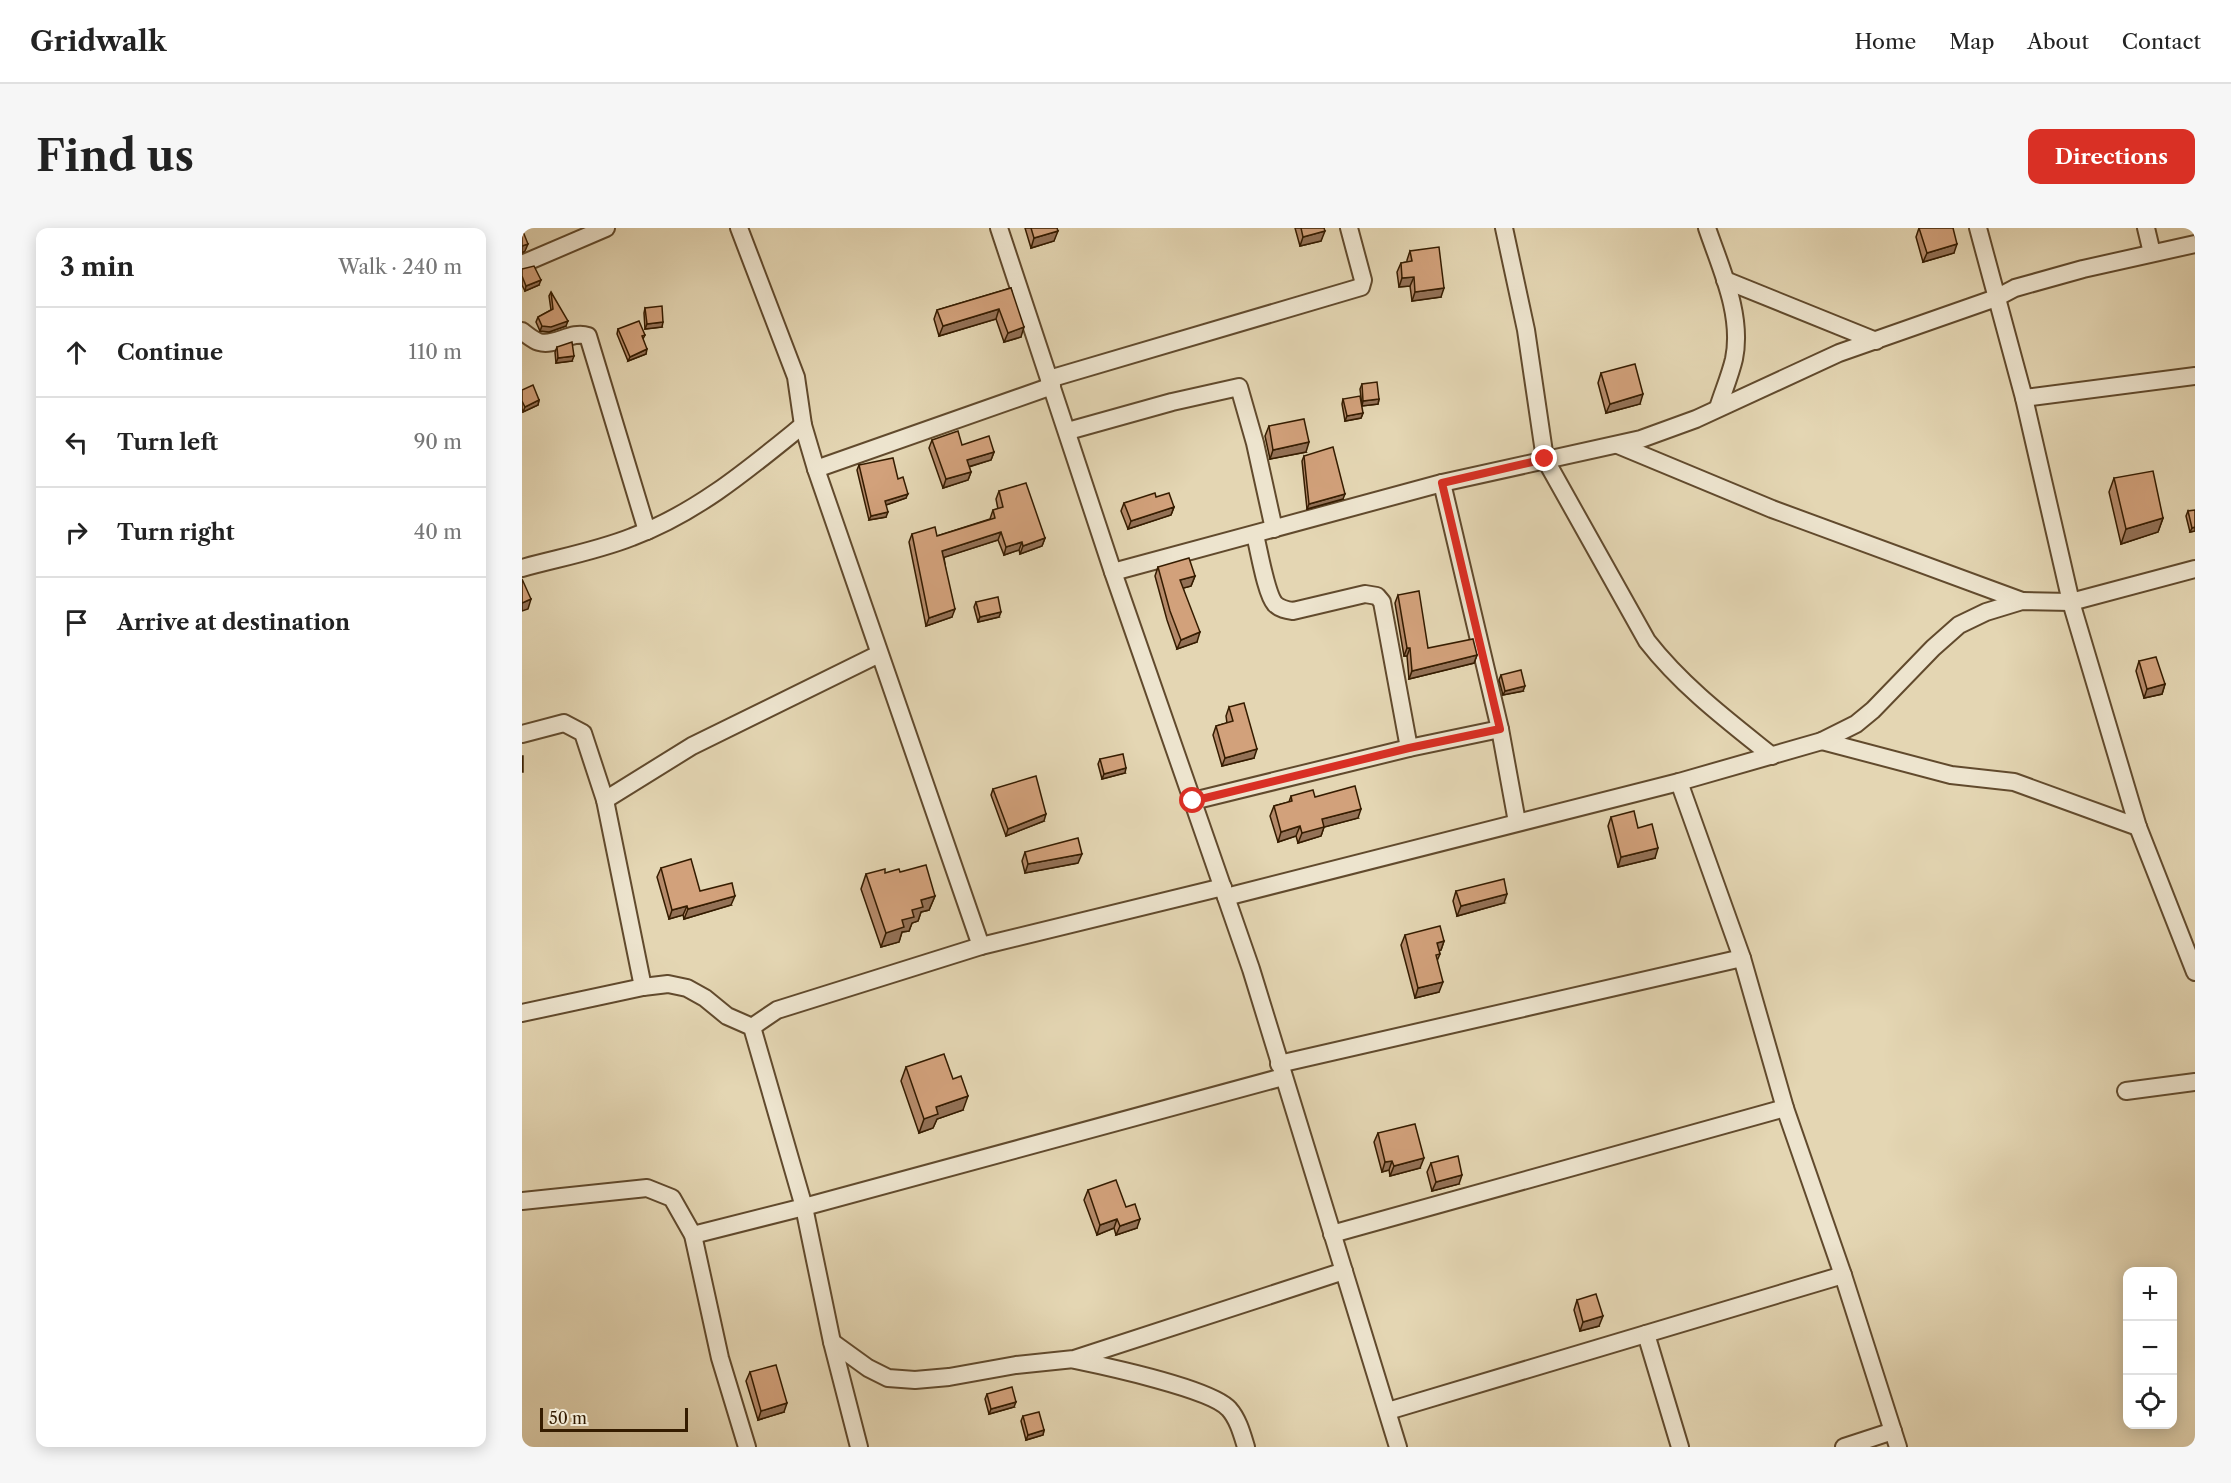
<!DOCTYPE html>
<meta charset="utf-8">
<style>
:root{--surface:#fff;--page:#f6f6f6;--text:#222;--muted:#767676;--line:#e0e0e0;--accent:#d93025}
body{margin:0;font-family:"Libre Caslon Text",serif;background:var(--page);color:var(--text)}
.controls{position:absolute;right:18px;bottom:18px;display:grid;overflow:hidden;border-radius:12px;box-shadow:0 3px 15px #0003}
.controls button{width:54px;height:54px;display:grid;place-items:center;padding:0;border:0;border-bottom:2px solid var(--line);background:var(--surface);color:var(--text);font:30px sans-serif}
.scale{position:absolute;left:18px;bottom:15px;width:148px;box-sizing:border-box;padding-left:6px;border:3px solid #351c00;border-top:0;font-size:16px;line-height:21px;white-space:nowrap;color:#351c00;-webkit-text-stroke:4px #ede4ce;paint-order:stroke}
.stop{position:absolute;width:18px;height:18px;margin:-14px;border:4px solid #d93025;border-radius:50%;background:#fff}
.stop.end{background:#d93025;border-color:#fff;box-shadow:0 2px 6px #0008}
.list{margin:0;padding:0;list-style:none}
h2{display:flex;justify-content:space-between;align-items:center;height:78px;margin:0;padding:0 24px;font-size:26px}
h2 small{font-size:20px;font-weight:400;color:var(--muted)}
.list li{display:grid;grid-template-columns:39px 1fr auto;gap:18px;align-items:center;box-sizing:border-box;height:90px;padding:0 24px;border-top:2px solid var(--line)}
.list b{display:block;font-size:22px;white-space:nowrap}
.list em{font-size:20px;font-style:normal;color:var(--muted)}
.icon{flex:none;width:33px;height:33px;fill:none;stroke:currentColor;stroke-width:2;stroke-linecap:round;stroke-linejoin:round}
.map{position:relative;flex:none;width:1673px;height:1219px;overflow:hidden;border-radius:12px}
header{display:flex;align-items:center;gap:36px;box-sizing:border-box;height:84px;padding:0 30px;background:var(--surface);border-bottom:2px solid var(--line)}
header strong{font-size:28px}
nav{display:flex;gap:33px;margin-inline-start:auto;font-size:21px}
.intro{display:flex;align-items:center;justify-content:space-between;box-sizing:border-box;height:144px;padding:0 36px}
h1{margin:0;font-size:42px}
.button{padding:15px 27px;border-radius:12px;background:var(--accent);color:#fff;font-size:21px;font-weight:700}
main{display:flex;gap:36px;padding:0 36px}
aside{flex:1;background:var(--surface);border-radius:12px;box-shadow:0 3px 15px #0003}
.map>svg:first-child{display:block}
</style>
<header>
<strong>Gridwalk</strong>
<nav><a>Home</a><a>Map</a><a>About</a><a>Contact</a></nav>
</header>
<div class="intro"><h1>Find us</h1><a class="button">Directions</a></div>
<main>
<aside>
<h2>3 min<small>Walk · 240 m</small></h2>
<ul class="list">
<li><svg class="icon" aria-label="ahead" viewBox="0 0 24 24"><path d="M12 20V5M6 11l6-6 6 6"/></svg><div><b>Continue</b></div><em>110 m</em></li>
<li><svg class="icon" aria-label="left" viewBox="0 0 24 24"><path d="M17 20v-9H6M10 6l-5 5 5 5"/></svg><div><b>Turn left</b></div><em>90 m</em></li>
<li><svg class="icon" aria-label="right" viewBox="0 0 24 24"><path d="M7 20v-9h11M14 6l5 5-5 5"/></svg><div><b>Turn right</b></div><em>40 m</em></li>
<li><svg class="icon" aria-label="arrive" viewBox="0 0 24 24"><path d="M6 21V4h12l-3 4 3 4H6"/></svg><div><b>Arrive at destination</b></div></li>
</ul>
</aside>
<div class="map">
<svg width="1673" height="1219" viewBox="0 0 1673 1219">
<rect width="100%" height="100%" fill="#e4d6b3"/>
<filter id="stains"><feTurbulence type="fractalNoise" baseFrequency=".00333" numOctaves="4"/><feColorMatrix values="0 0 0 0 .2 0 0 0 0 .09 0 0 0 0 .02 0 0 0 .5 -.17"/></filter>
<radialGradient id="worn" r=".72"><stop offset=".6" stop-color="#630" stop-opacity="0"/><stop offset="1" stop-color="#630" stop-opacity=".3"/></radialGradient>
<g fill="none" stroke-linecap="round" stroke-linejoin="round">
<defs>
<g id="minor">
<path d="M217,0L274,149L281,197L294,241L459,718"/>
<path d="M477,0L591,344L729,741L876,1219"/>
<path d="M982,0L1004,102L1023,231L1125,413C1160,458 1205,492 1250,528"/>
<path d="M1185,0C1199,41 1221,87 1212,131C1208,148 1201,164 1196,180"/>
<path d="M1456,0L1502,170L1549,374L1616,599L1673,744"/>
<path d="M1624,0L1630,25"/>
<path d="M0,36L84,0"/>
<path d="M1203,52L1354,113"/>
<path d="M0,103C5,107 11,112 17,114C33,119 49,102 66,108L125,303"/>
<path d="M527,151L839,59L841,52L827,0"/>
<path d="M1502,170L1673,148"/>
<path d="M546,203L650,174L717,159L733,215L752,301"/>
<path d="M1096,217L1250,281L1500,373"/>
<path d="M294,241L530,158"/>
<path d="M920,255L978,501L995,594"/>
<path d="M733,307C737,322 744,366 753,376C758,381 764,382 771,383L843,366L855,368L860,374L887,520"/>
<path d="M0,340C36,330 75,323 110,309C175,285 228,240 281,197"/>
<path d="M591,344L920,255L1119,211L1174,191L1317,125L1474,70L1493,60L1561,41L1673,16"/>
<path d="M0,506L42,495L61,505L83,572L121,759"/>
<path d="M1300,513L1429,547L1492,554L1616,599"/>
<path d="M1157,554L1220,730L1263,880L1321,1047L1376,1219"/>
<path d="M83,572L170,518L357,426"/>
<path d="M671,573L887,520L978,501"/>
<path d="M704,669L1157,554L1300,513L1334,496L1351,482L1411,420L1437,397L1464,384L1500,373L1549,374L1673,341"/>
<path d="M0,785L121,759L146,756L165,760L183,770L205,788L230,799L282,979L310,1114L337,1219"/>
<path d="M230,799L255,782L459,718L701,659"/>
<path d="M757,836L1220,730"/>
<path d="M1604,863L1673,854"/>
<path d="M0,973L125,960L150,970L171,1007L198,1130L225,1219"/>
<path d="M810,1006L1263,880"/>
<path d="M171,1007L282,979L761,849"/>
<path d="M1124,1106L1158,1219"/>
<path d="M310,1114L346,1140L366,1150L393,1152L427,1149L494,1137L552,1131L822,1043"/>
<path d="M553,1132C582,1138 690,1161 707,1181C716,1191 720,1206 724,1219"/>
<path d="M866,1183L1321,1047"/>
<path d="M1322,1219L1371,1203"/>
</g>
</defs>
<use href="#minor" stroke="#614a2d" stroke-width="20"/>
<use href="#minor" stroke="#ede4ce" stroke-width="16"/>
</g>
<g fill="#b58a6a" stroke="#351c00" stroke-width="1.5">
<path d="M503,0H535L532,13L509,20Z"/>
<path d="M773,0H802L799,13L778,18Z"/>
<path d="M1397,0H1431L1432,25L1401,34L1394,9Z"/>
<path d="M888,23L919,69L890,73L888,58L877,59L875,44L879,35L885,34V32Z"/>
<path d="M0,41L17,57L3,63L0,57Z"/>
<path d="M489,60L499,109L482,114L474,91L417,108L412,91L415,82Z"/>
<path d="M29,64L44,98L27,104L18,103L14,94L16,89L29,82L27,68Z"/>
<path d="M123,80L140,99L123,101L122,85Z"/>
<path d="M96,101L123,107L121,111L124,126L106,133L95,106Z"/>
<path d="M35,119L50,133L34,135L33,124Z"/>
<path d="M1079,145L1118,176L1084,185L1076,155Z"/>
<path d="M840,156L857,171L856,176L840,178L838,161Z"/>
<path d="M0,162L17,172L16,177L1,184L0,181Z"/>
<path d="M821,171L841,185L839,190L823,193L820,176Z"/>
<path d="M747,198L784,224L748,231L743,208Z"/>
<path d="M410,212L440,217L472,224L469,232L447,239L449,244L446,252L421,260L407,220Z"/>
<path d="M782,228L821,271L785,281L780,233Z"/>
<path d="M337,237L376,251L384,270L364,277V289L347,292L335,242Z"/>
<path d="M1592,250L1641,290L1636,304L1599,316L1587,264Z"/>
<path d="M477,263L523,310L520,318L498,326L497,322L482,327L476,312L422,329L430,389L404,398L387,314L390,306L415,308L468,291L471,282L476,281L474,271Z"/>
<path d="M634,269L652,279L649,287L606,301L599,283L602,275Z"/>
<path d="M1666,283L1673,303L1668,304L1664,288Z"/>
<path d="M636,339L673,348L669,358L661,360L675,414L655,421L645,392L633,348Z"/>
<path d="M876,367L906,420L955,427L952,435L887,451L885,428H882L873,375Z"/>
<path d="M454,374L477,389L456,394L452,379Z"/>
<path d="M1617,433L1643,456L1640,466L1622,470L1614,443Z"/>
<path d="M979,447L1001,463L981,467L977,452Z"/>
<path d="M707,479L732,530L700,538L691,507L694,498L705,495L704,488Z"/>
<path d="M578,531L603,545L580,551L576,536Z"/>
<path d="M471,561L522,593L484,608L469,567Z"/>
<path d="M769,568L793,569L836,590L802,599L799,608L776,615L774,608L756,614L748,588L752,578L767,574Z"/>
<path d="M1089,589L1116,600L1133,630L1096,639L1086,598Z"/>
<path d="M503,624L556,635L503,645L500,633Z"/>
<path d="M139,640L178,663L209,677L162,691L161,687L147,691L135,649Z"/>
<path d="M378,644L413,668L407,682L399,684L396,693L390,695L387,703L380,704L377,714L359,719L339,661L344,646Z"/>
<path d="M934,663L982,675L935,688L931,673Z"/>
<path d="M883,707L922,713L919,722L917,723L918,726L915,733L917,764L893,770L879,717Z"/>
<path d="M384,839L441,882L415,891L411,900L397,905L379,853Z"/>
<path d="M856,905L898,940L868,948L867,942L860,944L852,914Z"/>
<path d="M909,935L937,956L910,963L905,944Z"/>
<path d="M566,962L604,979L615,1000L594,1007L592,1000L575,1007L562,972Z"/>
<path d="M1055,1072L1077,1098L1058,1103L1052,1082Z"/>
<path d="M228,1144L262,1184L236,1192L224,1153Z"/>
<path d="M465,1166L492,1179L467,1186L463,1171Z"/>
<path d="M501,1188L522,1202L521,1207L504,1212L499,1193Z"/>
</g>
<g fill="#937156" stroke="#351c00" stroke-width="1.5">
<path d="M536,3L532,13L509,20L512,10Z"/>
<path d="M803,3L799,13L778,18L781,9Z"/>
<path d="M6,16L3,23L0,25V18Z"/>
<path d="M1435,16L1432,25L1401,34L1405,25Z"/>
<path d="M892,49L888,58L877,59L880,50Z"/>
<path d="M19,52L17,57L3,63L4,58Z"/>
<path d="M922,60L919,69L890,73L893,64Z"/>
<path d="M477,81L474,91L417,108L421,98Z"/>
<path d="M46,93L44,98L27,104L18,103L20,98Z"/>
<path d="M141,94L140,99L123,101L125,96Z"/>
<path d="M502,99L499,109L482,114L486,105Z"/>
<path d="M125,121L124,126L106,133L108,129Z"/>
<path d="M52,128L50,133L34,135L36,130Z"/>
<path d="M1121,166L1118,176L1084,185L1088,176Z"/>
<path d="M857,171L856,176L840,178L841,173Z"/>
<path d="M17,172L16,177L1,184L3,179Z"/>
<path d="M841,185L839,190L823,193L825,188Z"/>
<path d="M787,214L784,224L748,231L751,222Z"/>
<path d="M472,224L469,232L442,240L445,232Z"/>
<path d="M449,244L446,252L421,260L424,251Z"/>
<path d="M386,266L384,270L361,278L363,273Z"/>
<path d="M823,266L821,271L785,281L787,276Z"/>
<path d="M652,279L649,287L606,301L609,293Z"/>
<path d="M366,284L364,289L347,292L349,288Z"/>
<path d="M1641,290L1636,304L1599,316L1604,301Z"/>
<path d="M1673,299V303L1668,304L1670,300Z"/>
<path d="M479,304L476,312L417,331L420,323Z"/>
<path d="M523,310L520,318L498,326L501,318Z"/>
<path d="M500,314L497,322L482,327L484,319Z"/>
<path d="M673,348L669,358L655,362L658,352Z"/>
<path d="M9,371L6,381L0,383V375Z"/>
<path d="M433,381L430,389L404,398L407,390Z"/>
<path d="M479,384L477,389L456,394L458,389Z"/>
<path d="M678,404L675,414L655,421L659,412Z"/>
<path d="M885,420H888L885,428H882Z"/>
<path d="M955,427L952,435L887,451L890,443Z"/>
<path d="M1643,456L1640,466L1622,470L1625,461Z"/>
<path d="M1003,458L1001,463L981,467L983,463Z"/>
<path d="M735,521L732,530L700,538L703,530Z"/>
<path d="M604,540L603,545L580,551L582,546Z"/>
<path d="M839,581L836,590L802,599L799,608L776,615L780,605L800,591Z"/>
<path d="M524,586L522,593L484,608L486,601Z"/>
<path d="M778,598L774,608L756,614L759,604Z"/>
<path d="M1136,620L1133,630L1096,639L1099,629Z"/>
<path d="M560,626L556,635L503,645L506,636Z"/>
<path d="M985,666L982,675L935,688L939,678Z"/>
<path d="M213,668L209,677L162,691L166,681Z"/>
<path d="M413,668L407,682L399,684L396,693L390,695L387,703L380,704L377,714L359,719L364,705L380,692L399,672Z"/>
<path d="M165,678L161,687L147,691L150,682Z"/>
<path d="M922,713L919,722L912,724L915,715Z"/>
<path d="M921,754L917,764L893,770L896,760Z"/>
<path d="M446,868L441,882L415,891L411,900L397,905L402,891L414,879Z"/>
<path d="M902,930L898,940L868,948L872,938Z"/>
<path d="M870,933L867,942L860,944L863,934Z"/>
<path d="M940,947L937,956L910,963L914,954Z"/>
<path d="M595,991L592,1000L575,1007L578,997Z"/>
<path d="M618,991L615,1000L594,1007L598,998Z"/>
<path d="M1081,1088L1077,1098L1058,1103L1061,1094Z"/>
<path d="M494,1174L492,1179L467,1186L469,1181Z"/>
<path d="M265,1175L262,1184L236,1192L239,1183Z"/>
<path d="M522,1202L521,1207L504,1212L506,1207Z"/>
</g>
<g fill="#d2a17b" stroke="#351c00" stroke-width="1.5">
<path d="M509,0H535L536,3L512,10Z"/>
<path d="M779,0H802L803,3L781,9Z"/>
<path d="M1397,0H1431L1435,16L1405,25Z"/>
<path d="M0,1L6,16L0,18Z"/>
<path d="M917,19L922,60L893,64L892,49L880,50L879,35L890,33L888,23Z"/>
<path d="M12,38L19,52L4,58L0,48V41Z"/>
<path d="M489,60L502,99L486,105L477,81L421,98L415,82Z"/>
<path d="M29,64L46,93L29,99L20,98L16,89L31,81Z"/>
<path d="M140,78L141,94L125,96L123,80Z"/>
<path d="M117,93L123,107L120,108L125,121L108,129L96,101Z"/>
<path d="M50,114L52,128L36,130L35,119Z"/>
<path d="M1113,136L1121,166L1088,176L1079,145Z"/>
<path d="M855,154L857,171L841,173L840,156Z"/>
<path d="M11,157L17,172L3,179L0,173V162Z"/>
<path d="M838,168L841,185L825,188L821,171Z"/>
<path d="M782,191L787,214L751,222L747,198Z"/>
<path d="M436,203L440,217L467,208L472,224L445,232L449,244L424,251L410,212Z"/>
<path d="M811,219L823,266L787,276L782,228Z"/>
<path d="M371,230L376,251L381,249L386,266L363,273L366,284L349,288L337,237Z"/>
<path d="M1631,243L1641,290L1604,301L1592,250Z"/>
<path d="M504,255L523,310L501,318L500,314L484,319L479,304L420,323L433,381L407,390L390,306L413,299L415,308L473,290L471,282L481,279L477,263Z"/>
<path d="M633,265L634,269L647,265L652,279L609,293L602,275Z"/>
<path d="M1673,282V299L1670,300L1666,283Z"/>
<path d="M667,330L673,348L658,352L678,404L659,412L648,383L636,339Z"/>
<path d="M0,351L9,371L0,375Z"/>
<path d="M897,363L906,420L951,411L955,427L890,443L888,420H885L876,367Z"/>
<path d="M476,369L479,384L458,389L454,374Z"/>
<path d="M1634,429L1643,456L1625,461L1617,433Z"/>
<path d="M999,442L1003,458L983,463L979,447Z"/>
<path d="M722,475L735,521L703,530L694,498L711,493L707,479Z"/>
<path d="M601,526L604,540L582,546L578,531Z"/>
<rect x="0" y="528" width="1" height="16"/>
<path d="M514,548L524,586L486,601L471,561Z"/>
<path d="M833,558L839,581L800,591L802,599L780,605L778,598L759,604L752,578L770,573L769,568L791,562L793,569Z"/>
<path d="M1112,583L1116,600L1130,596L1136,620L1099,629L1089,589Z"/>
<path d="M556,610L560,626L506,636L503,624Z"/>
<path d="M169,631L178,663L210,655L213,668L166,681L165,678L150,682L139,640Z"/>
<path d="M404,637L413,668L399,672L401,679L390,682L392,689L380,692L382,699L364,705L344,646L363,641V645L377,641L378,644Z"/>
<path d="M982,651L985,666L939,678L934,663Z"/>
<path d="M918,698L922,713L915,715L918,726L914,727L921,754L896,760L883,707Z"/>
<path d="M422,826L431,851L439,848L446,868L414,879L416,886L402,891L384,839Z"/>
<path d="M893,896L902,930L872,938L870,933L863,934L856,905Z"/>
<path d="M936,928L940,947L914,954L909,935Z"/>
<path d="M594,952L604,979L613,976L618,991L598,998L595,991L578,997L566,962Z"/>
<path d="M1074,1066L1081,1088L1061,1094L1055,1072Z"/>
<path d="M254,1137L265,1175L239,1183L228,1144Z"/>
<path d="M490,1159L494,1174L469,1181L465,1166Z"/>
<path d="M517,1184L522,1202L506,1207L501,1188Z"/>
</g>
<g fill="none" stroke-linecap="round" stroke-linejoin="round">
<path stroke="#d93025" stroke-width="8" d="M671,573L887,520L978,501L920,255L1023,231"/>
</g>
<rect width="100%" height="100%" filter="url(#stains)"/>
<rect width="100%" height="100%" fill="url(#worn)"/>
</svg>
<div class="controls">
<button>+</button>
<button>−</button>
<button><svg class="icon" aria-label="locate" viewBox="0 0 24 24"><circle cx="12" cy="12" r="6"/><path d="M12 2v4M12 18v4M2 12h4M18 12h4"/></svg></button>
</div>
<div class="scale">50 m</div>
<div class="stop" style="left:671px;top:573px"></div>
<div class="stop end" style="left:1023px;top:231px"></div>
</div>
</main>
